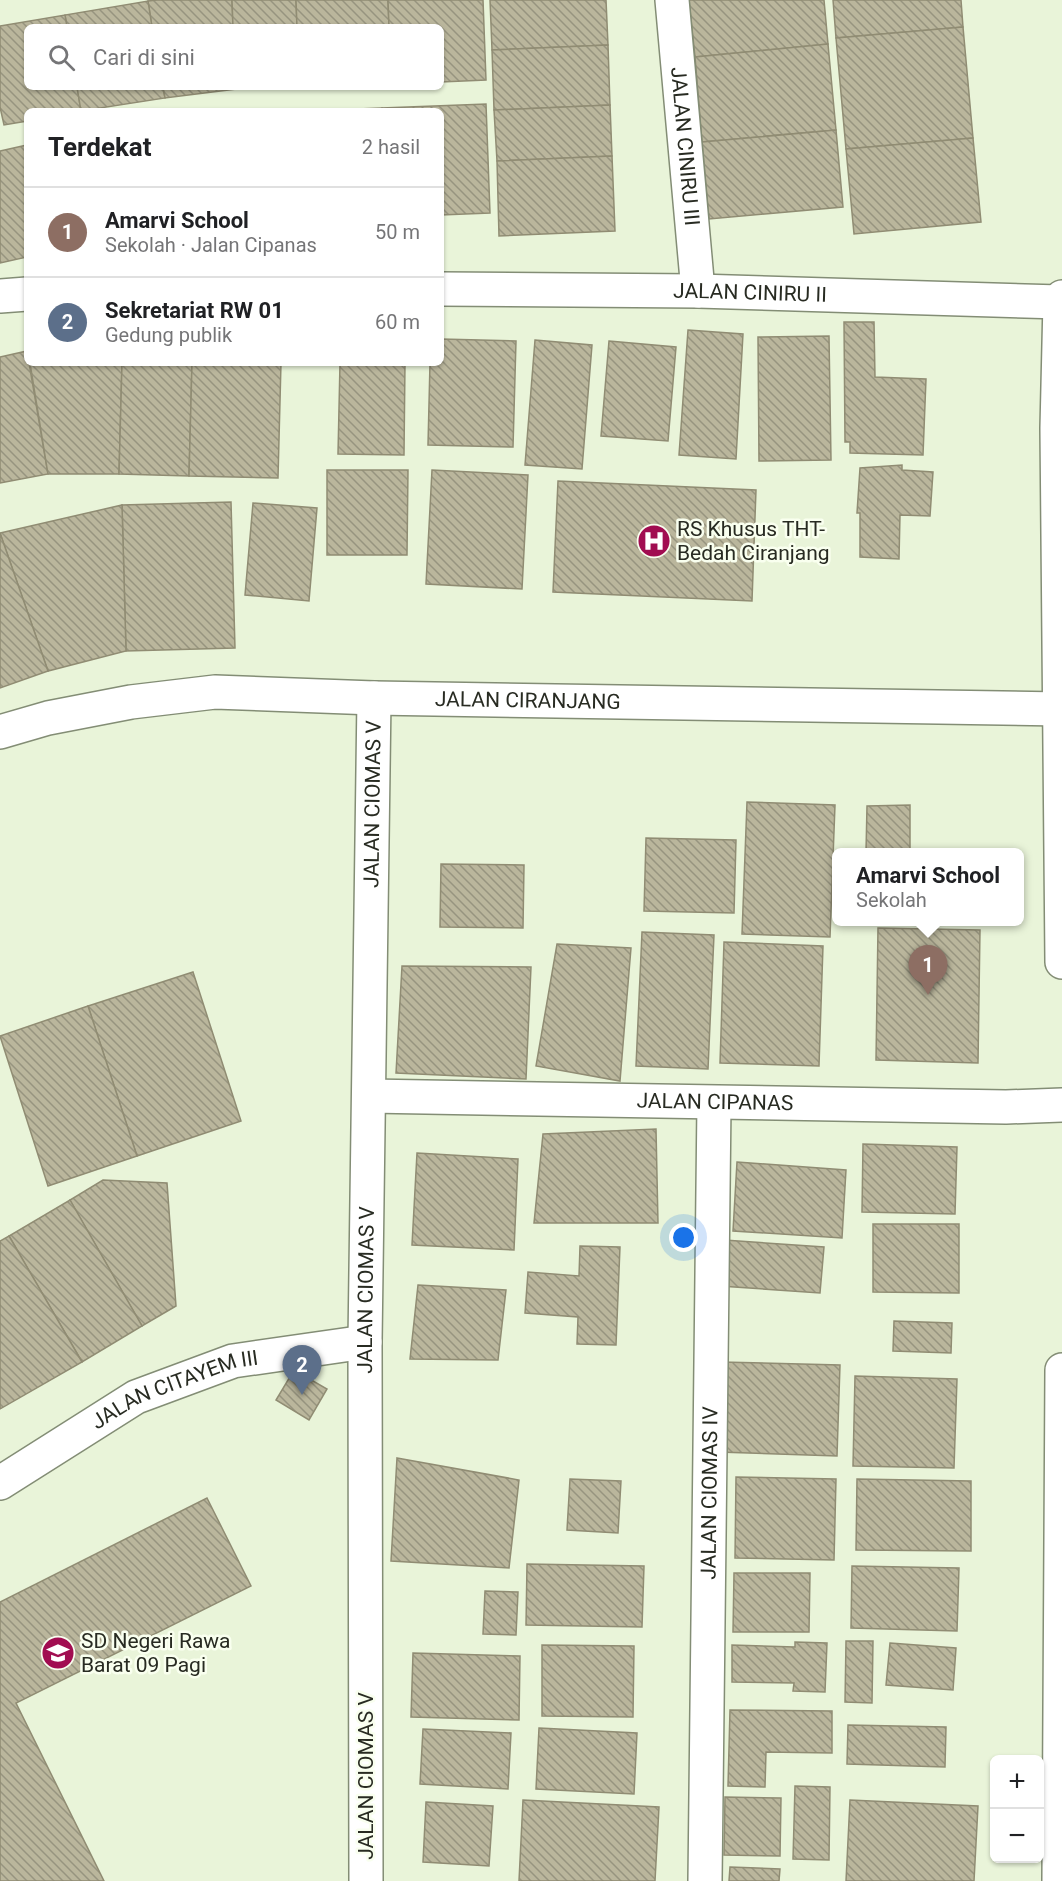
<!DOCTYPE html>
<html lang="id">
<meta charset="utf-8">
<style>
:root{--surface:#fff;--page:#f6f6f6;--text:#202124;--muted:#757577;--line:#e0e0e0;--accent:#ea580c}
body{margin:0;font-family:Roboto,sans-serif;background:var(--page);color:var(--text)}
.controls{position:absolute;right:18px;bottom:18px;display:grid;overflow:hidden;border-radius:9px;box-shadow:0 2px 4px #0004}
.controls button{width:54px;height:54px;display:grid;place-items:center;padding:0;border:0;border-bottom:2px solid var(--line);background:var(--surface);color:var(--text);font:30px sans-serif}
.you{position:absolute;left:684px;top:1238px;width:21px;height:21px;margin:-15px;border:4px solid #fff;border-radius:50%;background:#1a73e8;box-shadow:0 0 0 9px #1a73e833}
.badge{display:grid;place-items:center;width:39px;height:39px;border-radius:50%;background:var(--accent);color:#fff;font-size:20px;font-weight:700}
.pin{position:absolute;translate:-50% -50px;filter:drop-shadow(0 2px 3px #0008)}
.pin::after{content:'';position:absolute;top:32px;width:21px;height:18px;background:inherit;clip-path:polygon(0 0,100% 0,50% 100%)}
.popup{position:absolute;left:832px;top:848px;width:192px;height:78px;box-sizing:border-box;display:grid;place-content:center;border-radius:9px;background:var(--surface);filter:drop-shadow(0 2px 4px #0005);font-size:20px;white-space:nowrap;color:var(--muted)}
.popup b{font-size:22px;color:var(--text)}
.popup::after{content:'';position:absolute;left:50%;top:100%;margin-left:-12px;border:12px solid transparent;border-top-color:var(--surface)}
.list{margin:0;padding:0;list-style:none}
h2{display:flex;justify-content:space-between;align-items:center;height:78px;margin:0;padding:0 24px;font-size:26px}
h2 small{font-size:20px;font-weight:400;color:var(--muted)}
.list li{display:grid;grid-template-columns:39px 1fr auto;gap:18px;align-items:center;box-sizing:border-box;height:90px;padding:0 24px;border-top:2px solid var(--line)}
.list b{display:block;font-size:22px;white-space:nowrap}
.list p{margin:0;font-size:20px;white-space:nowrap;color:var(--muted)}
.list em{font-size:20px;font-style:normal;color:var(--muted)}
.icon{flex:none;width:33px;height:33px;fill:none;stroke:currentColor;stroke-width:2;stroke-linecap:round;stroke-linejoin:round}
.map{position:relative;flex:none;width:1062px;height:1881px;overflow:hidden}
.search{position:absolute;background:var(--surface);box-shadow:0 2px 4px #0004;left:24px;top:24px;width:420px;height:66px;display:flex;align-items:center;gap:15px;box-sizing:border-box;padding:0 21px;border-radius:9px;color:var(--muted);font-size:22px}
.panel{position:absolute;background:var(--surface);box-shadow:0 2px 4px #0004;left:24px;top:108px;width:420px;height:258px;border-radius:9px}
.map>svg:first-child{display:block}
</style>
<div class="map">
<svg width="1062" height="1881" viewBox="0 0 1062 1881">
<defs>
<pattern id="building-back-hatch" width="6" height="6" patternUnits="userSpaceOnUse" patternTransform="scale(1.5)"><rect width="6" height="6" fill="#bab69c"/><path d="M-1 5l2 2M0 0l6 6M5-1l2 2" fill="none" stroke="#97947f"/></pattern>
</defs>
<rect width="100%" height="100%" fill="#e9f4d9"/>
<g fill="url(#building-back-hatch)" stroke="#908c73" stroke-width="1.5">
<path d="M157,0H232L233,27H152L148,1Z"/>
<path d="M232,0H296L297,27H233Z"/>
<path d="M296,0H388L389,27H297Z"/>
<path d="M388,0H483L486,80L441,82V27H389Z"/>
<path d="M490,0H606L608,45L492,50Z"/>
<path d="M689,0H824L828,44L695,57Z"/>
<path d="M833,0H961L963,27L836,38Z"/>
<path d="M148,1L152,27H67L65,15Z"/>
<path d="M65,15L67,27H27V87H77L81,111H27V121L4,125L0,107V26Z"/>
<path d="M963,27L973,138L846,149L836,38Z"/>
<path d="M828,44L836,130L702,142L695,57Z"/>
<path d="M608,45L610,105L494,110L492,50Z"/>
<path d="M77,87H163L165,98L81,111Z"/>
<path d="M163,87H236V89L165,98Z"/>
<path d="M236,87H299L236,89Z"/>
<path d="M486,104L490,213L441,215V111H382V108Z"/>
<path d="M610,105L612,156L497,161L494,110Z"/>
<path d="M382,108V111H305Z"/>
<path d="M836,130L843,207L709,219L702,142Z"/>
<path d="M973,138L981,222L854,234L846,149Z"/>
<path d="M27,145V257L0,263V151Z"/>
<path d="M612,156L615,231L499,236L497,161Z"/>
<path d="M844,322H874L875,377L926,379L923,455L850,453V442H845Z"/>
<path d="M688,330L743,334L736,459L679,455Z"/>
<path d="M829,336L831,460L759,461L758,337Z"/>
<path d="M441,339L516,341L513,447L428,445L430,363H441Z"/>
<path d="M535,340L592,345L582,469L525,465Z"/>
<path d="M609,341L676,347L668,441L601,436Z"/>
<path d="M27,351L48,474L0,483V357Z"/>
<path d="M30,363H122L119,474H48Z"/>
<path d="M122,363H192L189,476L119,474Z"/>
<path d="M192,363H281L278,478L189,476Z"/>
<path d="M340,363H405L404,455L338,454Z"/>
<path d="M902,465V470L933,472L930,516L900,515L899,559L860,557V513H857L860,468Z"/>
<path d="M327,470H408L407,555H327Z"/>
<path d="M432,470L528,475L522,589L426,584Z"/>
<path d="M558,481L756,490L752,601L553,592Z"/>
<path d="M231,502L235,648L126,651L122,505Z"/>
<path d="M253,503L317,508L309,601L245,595Z"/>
<path d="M122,505L126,651L48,671L0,533Z"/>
<path d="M0,533L48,671L0,688Z"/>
<path d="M747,802L835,805L830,937L742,934Z"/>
<path d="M910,805V852H866L867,806Z"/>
<path d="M646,838L736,840L734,913L644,911Z"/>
<path d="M441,864L524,865L523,928L440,927Z"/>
<path d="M878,928L980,930L978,1063L876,1060Z"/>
<path d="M642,932L714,935L708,1069L636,1066Z"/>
<path d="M724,942L823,946L819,1066L720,1063Z"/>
<path d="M557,944L631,948L620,1081L536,1066Z"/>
<path d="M402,966L531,967L526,1079L396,1073Z"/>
<path d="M193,972L241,1121L137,1156L88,1006Z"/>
<path d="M88,1006L137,1156L48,1186L0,1036Z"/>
<path d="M656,1129L658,1223H534L543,1134Z"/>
<path d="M863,1144L957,1147L955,1214L862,1212Z"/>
<path d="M417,1153L518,1159L514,1250L412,1245Z"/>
<path d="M737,1162L846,1170L842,1238L733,1231Z"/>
<path d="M103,1180L167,1183L176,1306L142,1326L70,1200Z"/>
<path d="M70,1200L142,1326L82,1362L9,1236Z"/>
<path d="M873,1224H959V1293L873,1292Z"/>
<path d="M9,1236L82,1362L0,1409V1241Z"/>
<path d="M724,1240L824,1247L820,1293L720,1286Z"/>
<path d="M580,1246L620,1247L616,1345L577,1344L578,1317L525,1313L528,1272L579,1276Z"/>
<path d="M418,1285L506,1290L498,1360L410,1359Z"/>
<path d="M894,1321L952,1323L951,1353L893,1351Z"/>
<path d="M721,1362L840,1365L837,1456L718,1452Z"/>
<path d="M294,1370L327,1389L309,1420L276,1400Z"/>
<path d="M855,1376L957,1379L954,1468L853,1466Z"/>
<path d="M397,1458L519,1480L509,1568L391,1561Z"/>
<path d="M736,1477L836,1479L834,1560L735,1558Z"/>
<path d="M570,1479L621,1481L618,1533L567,1530Z"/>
<path d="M857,1479L971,1481V1551L856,1550Z"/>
<path d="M207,1498L251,1586L16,1703L104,1881H0V1602Z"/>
<path d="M527,1564L644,1566L642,1627L526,1625Z"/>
<path d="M852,1566L959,1568L957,1631L851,1628Z"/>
<path d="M734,1573H810L809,1632H733Z"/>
<path d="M485,1591L518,1592L516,1635L483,1634Z"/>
<path d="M846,1641H873L872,1703L845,1702Z"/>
<path d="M795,1642L827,1643L825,1692L793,1691L794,1683L732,1682V1645L795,1647Z"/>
<path d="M890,1643L956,1648L953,1690L886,1685Z"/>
<path d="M542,1645L634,1646L633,1717L542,1716Z"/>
<path d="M413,1653L520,1656L519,1720L411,1717Z"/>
<path d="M730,1710L832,1711V1753L766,1752L765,1787L728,1786Z"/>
<path d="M848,1725L946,1727L945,1767L847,1764Z"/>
<path d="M539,1728L637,1733L634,1794L536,1789Z"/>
<path d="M423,1729L511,1733L508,1789L420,1784Z"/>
<path d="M795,1786L830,1787L829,1860L793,1859Z"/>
<path d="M725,1797L781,1798L780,1856L724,1855Z"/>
<path d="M523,1800L659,1807L655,1881H519Z"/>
<path d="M850,1800L978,1806L974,1881H846Z"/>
<path d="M426,1802L493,1806L489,1866L423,1862Z"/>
<path d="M730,1867L780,1869L779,1881H729Z"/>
</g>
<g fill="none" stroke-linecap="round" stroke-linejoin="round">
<defs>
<g id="minor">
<path id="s1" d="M672,0L698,291"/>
<path id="s2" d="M441,289L698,291L1060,302"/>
<path d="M0,296L27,294"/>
<path d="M1062,297L1060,302L1057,428L1062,962"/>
<path id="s3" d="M0,732L48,718L131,702L215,692L374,698L1062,709"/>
<path id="s4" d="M369,1096L1006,1107L1062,1105"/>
<path id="s5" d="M0,1483L136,1397L233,1361L365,1342"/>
<path id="s6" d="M366,1881L365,1342L374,698"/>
<path id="s7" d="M705,1881L714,1103"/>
<path d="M1059,1881L1062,1370"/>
</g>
</defs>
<use href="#minor" stroke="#838d75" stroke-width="36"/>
<use href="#minor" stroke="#fff" stroke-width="33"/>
</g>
<defs>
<symbol id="hospital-disc" viewBox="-11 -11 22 22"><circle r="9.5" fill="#a10d51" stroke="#f9ffef"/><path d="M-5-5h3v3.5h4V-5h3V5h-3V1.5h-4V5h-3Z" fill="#fff"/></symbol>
<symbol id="school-disc" viewBox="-11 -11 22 22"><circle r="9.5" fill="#a10d51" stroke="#f9ffef"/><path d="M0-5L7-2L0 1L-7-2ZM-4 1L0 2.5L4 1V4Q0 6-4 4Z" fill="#fff"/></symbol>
</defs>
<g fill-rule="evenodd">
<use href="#hospital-disc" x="635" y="522" width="38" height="38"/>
<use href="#school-disc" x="39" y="1634" width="38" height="38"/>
</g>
<g text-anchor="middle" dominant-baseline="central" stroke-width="5" stroke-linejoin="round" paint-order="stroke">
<g font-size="21" fill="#282b22" stroke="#f9ffef">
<text stroke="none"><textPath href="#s1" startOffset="147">JALAN CINIRU III</textPath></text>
<text stroke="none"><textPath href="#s2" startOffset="309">JALAN CINIRU II</textPath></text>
<text stroke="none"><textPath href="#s3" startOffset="532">JALAN CIRANJANG</textPath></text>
<text stroke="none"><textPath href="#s6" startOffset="1077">JALAN CIOMAS V</textPath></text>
<text stroke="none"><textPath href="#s4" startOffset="346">JALAN CIPANAS</textPath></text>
<text stroke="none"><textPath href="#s6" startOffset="591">JALAN CIOMAS V</textPath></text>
<text stroke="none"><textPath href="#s5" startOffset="200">JALAN CITAYEM III</textPath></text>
<text stroke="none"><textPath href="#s7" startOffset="388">JALAN CIOMAS IV</textPath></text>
<text transform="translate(366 1776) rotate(-90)">JALAN CIOMAS V</text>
</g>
<g font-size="21" fill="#282b22" stroke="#f9ffef" text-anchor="start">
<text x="677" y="529">RS Khusus THT-<tspan x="677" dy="24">Bedah Ciranjang</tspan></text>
<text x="81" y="1641">SD Negeri Rawa<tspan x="81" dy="24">Barat 09 Pagi</tspan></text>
</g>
</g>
</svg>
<div class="controls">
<button>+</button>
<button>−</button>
</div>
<div class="you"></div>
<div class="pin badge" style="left:928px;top:995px;background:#8d6e63">1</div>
<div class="popup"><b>Amarvi School</b>Sekolah</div>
<div class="pin badge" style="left:302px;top:1395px;background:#5c6f8a">2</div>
<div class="search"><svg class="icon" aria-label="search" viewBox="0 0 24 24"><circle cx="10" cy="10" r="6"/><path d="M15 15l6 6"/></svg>Cari di sini</div>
<section class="panel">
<h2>Terdekat<small>2 hasil</small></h2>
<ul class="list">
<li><span class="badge" style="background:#8d6e63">1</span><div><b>Amarvi School</b><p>Sekolah · Jalan Cipanas</p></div><em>50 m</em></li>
<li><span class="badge" style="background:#5c6f8a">2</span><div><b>Sekretariat RW 01</b><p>Gedung publik</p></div><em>60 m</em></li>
</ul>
</section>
</div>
